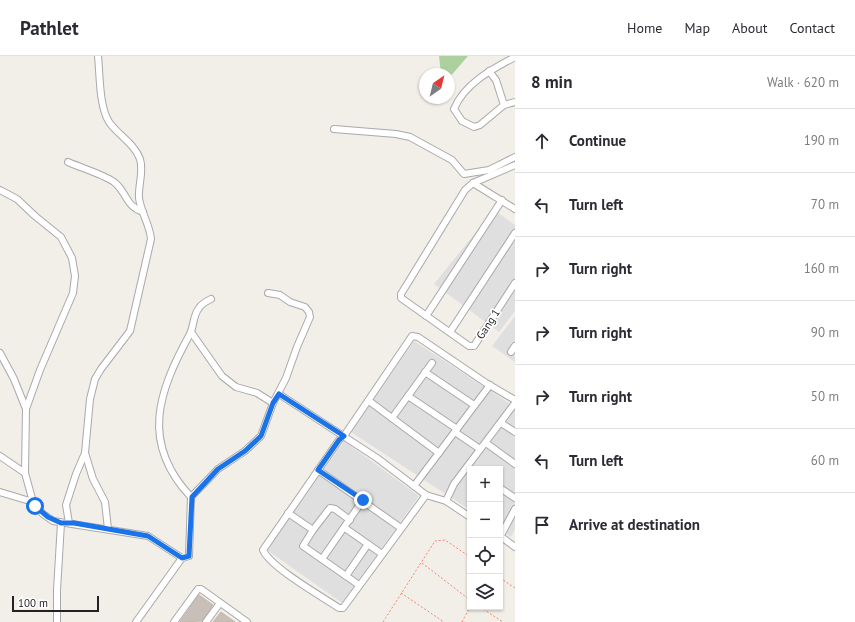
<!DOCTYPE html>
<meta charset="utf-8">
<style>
:root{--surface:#fff;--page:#f2f2f3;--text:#2b2b33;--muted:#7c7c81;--line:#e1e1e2}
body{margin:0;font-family:"PT Sans",sans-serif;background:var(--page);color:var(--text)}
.controls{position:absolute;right:12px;bottom:12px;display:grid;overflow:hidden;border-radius:0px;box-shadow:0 1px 3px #0004}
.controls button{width:36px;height:36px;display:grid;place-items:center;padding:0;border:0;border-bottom:1px solid var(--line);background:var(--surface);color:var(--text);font:20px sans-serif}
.compass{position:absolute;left:419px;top:12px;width:36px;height:36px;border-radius:50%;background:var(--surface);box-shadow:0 1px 3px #0004;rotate:35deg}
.scale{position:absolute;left:12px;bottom:10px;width:87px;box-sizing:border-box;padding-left:4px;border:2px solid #222;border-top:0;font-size:11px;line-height:14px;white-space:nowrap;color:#222;-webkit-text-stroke:3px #fff;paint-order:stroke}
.stop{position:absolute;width:12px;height:12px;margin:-9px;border:3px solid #1a73e8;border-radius:50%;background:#fff}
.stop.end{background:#1a73e8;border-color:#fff;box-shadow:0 1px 4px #0008}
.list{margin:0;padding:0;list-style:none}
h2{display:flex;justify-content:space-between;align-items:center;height:52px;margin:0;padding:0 16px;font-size:17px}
h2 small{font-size:13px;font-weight:400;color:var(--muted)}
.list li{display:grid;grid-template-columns:26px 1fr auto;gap:12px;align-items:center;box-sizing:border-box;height:64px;padding:0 16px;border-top:1px solid var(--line)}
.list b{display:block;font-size:15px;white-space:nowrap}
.list em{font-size:13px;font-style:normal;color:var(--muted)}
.icon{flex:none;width:22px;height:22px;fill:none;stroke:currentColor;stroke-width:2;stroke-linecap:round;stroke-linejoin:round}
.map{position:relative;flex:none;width:515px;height:566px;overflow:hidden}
header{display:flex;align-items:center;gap:24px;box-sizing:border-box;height:56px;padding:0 20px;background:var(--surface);border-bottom:1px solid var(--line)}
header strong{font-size:19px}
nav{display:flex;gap:22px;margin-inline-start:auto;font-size:14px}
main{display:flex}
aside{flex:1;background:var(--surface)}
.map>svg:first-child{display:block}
</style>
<header>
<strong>Pathlet</strong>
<nav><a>Home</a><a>Map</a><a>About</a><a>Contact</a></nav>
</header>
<main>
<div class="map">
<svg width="515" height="566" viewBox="0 0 515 566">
<rect width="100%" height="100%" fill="#f2efe9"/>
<g fill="#e0dfdf">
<path d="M494,154L515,169V255L499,276L434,228Z"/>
<path d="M515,260V306L492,290Z"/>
<path d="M414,285L515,351V473L511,481L500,474V413H470V454L351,376Z"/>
<path d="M344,385L419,440L342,547L267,494Z"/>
</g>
<path fill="#add19e" d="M439,0H468L449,22V18H441Z"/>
<g fill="#c7bfb8" stroke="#c4b6ab">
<path d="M199,539L213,549L202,565L180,566Z"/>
<path d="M221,556L235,566H213Z"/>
</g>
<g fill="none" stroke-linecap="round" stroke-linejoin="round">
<defs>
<g id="minor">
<path d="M98,0C100,19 99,50 109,66C118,79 134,87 140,103C144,116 138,129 139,142C141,157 150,169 151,183L130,275L101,313L95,323L90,343L85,397L93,423L105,446L108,473"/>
<path d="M489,15L496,24L504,49L515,46"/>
<path d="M504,49L480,69L474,71L462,65L454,53C464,28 492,13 515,1"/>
<path d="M334,73L396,78L410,81L452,104L464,118L489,114L515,101"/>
<path d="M68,106C81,112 103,118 114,126C127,136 125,150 143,156"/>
<path d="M515,109L473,127L465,134L401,238V242L469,290H474L515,227"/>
<path d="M473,127L515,153"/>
<path d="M0,134L17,143L35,160L61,181L72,202L75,220L73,237L40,314L26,353L25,417L33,446L43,458L53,465L148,480L182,502L189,500L191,441L218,413L245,395L261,380L273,347L286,322L297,291L310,261L309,256L305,251L290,246L280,239L268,237"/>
<path d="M426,260L502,144"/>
<path d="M191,276L222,320L236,331L257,337L273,347"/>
<path d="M450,276L515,177"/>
<path d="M511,296L515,290"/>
<path d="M0,297L14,323L26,353"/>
<path d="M425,316L474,349"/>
<path d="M279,338L377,402L426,439L446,445L470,461"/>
<path d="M408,340L457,373"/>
<path d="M369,345L439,397"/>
<path d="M392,362L432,307"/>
<path d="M501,367L515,376"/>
<path d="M455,376L480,393"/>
<path d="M486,387L515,408"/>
<path d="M0,400L25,417"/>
<path d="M318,414L401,472"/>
<path d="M414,430L490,329"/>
<path d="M500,432L515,442"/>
<path d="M0,436L33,446"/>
<path d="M426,439L343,552H339C321,540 270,511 263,494L339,384L344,380L412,280L418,281L486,327L515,344"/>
<path d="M191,441C140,387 158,336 190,278C194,270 193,259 199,252C201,248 207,245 211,243"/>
<path d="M446,445L454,428L515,347"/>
<path d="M288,457L313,474"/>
<path d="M350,464L335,453L330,452L313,474L303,490L359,529"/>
<path d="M69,467L66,449L76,418L85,397"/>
<path d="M345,472L382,498"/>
<path d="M500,480L515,491"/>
<path d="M500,481L515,453"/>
<path d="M322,503L363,444"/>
<path d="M346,520L368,488"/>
<path d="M57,566V534L61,467"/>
<path d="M136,566L182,502"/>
<path d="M174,566L198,533H201L247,566"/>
<path d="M206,566L220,547"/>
</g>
</defs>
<use href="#minor" stroke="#a9a9a9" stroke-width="8"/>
<g stroke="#fa8072" stroke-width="1" stroke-dasharray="2 2" stroke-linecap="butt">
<path d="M422,507L470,544"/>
<path d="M500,522L515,532"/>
<path d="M401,537L444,566"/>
<path d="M480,551L503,566"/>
<path d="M383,566L435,485L445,484L470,501"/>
<path d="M462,566L470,551"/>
</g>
<use href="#minor" stroke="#fff" stroke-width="6"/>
</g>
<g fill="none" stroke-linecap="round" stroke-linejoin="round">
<path stroke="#1a73e8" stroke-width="5" d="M35,450L48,461L61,467H74L148,480L182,502L189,500L192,441L218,413L245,395L261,380L273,347L279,338L344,380L339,384L318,414L363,444"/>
</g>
<g text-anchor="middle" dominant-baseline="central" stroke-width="3.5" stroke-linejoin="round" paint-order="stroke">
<g font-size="11" fill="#222" stroke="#fff">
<text transform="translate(488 268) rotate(-57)">Gang 1</text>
</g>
</g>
</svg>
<div class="controls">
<button>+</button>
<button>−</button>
<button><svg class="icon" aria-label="locate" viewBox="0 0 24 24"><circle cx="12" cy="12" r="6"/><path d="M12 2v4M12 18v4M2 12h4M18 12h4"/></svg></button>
<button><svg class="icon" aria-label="layers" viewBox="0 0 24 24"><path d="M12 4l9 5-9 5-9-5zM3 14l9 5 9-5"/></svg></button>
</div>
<svg class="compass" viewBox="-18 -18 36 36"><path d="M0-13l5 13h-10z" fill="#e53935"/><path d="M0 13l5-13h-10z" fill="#7c7c81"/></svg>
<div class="scale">100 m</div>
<div class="stop" style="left:35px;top:450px"></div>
<div class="stop end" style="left:363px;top:444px"></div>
</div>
<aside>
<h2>8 min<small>Walk · 620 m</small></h2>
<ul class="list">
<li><svg class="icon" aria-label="ahead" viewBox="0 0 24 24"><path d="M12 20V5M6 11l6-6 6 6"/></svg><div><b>Continue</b></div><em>190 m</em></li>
<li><svg class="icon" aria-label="left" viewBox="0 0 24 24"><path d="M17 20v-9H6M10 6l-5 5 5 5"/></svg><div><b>Turn left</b></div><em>70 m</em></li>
<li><svg class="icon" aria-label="right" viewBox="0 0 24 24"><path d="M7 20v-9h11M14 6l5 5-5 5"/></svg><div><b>Turn right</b></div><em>160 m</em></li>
<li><svg class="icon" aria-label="right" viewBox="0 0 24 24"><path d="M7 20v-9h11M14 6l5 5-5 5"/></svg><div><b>Turn right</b></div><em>90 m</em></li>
<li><svg class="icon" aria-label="right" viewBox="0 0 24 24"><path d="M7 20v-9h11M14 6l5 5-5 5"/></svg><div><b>Turn right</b></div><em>50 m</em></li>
<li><svg class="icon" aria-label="left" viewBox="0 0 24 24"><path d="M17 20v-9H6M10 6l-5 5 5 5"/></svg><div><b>Turn left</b></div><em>60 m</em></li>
<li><svg class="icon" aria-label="arrive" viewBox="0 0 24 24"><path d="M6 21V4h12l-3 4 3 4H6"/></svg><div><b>Arrive at destination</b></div></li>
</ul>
</aside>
</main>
